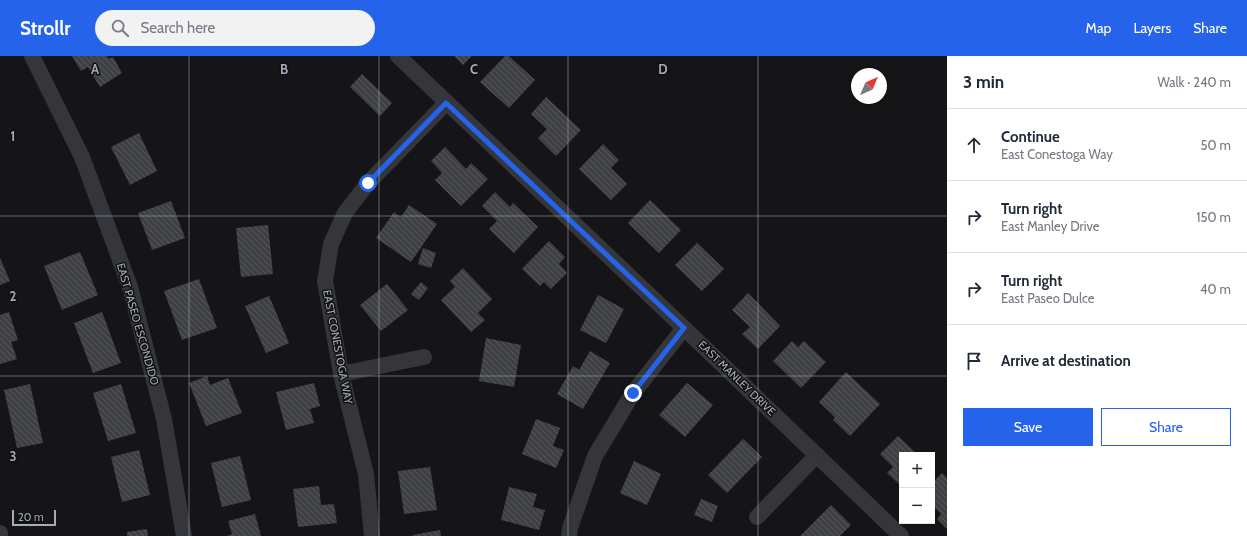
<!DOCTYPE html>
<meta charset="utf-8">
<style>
:root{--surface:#fff;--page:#f2f2f3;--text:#1f2937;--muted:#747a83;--line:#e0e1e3;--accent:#2563eb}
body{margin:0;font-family:Cabin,sans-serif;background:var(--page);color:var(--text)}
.controls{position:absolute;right:12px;bottom:12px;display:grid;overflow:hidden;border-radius:0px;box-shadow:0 1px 3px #0004}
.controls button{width:36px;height:36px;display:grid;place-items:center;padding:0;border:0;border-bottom:1px solid var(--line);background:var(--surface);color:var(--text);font:20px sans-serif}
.compass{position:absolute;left:851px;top:12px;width:36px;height:36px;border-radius:50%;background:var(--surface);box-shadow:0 1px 3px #0004;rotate:44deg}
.scale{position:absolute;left:12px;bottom:10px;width:44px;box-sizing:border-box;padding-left:4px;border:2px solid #a5abb8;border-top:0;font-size:11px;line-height:14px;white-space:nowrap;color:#a5abb8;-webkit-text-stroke:3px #101012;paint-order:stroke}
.stop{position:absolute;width:12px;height:12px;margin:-9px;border:3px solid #2563eb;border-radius:50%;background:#fff}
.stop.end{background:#2563eb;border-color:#fff;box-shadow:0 1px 4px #0008}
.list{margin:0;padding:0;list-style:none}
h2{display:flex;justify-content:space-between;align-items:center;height:52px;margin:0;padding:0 16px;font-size:17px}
h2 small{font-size:13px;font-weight:400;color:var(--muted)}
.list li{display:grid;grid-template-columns:26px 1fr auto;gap:12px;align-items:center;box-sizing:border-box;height:72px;padding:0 16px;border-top:1px solid var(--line)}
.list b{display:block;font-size:15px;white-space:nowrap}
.list p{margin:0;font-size:13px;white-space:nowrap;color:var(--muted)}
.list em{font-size:13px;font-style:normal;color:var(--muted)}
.actions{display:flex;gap:8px;padding:12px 16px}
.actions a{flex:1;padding:9px 0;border:1px solid var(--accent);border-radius:0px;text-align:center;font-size:14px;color:var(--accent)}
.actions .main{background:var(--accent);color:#fff}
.icon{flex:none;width:22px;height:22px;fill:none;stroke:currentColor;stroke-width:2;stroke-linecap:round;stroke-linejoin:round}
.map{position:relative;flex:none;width:947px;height:480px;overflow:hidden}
header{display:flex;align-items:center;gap:24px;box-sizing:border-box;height:56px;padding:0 20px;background:var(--accent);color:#fff}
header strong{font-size:19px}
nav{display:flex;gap:22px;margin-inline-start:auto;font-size:14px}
.search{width:280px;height:36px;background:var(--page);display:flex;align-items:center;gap:10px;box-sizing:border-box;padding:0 14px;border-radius:22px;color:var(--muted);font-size:15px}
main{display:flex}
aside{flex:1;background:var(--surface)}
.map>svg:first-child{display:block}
</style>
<header>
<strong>Strollr</strong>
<div class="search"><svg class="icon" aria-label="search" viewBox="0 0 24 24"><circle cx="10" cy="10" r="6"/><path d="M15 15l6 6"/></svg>Search here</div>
<nav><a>Map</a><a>Layers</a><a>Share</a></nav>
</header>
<main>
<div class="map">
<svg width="947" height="480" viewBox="0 0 947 480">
<defs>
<pattern id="building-back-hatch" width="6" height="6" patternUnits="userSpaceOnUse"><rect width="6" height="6" fill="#3e4044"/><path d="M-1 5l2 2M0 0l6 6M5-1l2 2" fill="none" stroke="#57595d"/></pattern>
</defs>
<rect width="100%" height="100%" fill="#151517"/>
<g fill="url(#building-back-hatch)">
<path d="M72,0H107L109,3L113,1L122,17L100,31L88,11L81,15Z"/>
<path d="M454,0H472L463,9Z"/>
<path d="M505,0H509L535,24L509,52L480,26Z"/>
<path d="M362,18L392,47L380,60L350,31Z"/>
<path d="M546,41L581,74L556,100L538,82L547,73L531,58Z"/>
<path d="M139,77L157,115L130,129L111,91Z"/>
<path d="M603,88L619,104L611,112L627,128L611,144L579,113Z"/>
<path d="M445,91L466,113L471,107L488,123L461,150L435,124L442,117L431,105Z"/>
<path d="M495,136L510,151L513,147L538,171L514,197L489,173L497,165L482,150Z"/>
<path d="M650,144L681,174L659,197L628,167Z"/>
<path d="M171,145L185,182L152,194L138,157Z"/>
<path d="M409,149L437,168L411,206L376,182L394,156L401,161Z"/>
<path d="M268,169L273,218L241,221L236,172Z"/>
<path d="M549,185L565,201L559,208L567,217L551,233L544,226L540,230L522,213Z"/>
<path d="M697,187L724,213L702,235L675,209Z"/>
<path d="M423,192L436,197L431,212L418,208Z"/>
<path d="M80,196L98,239L62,254L44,210Z"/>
<path d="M0,202L10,225L0,229Z"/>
<path d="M463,212L492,243L478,257L485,264L471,276L441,244L455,231L450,225Z"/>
<path d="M199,223L217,272L182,284L164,235Z"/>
<path d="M421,226L428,232L419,244L411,238Z"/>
<path d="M387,228L408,254L381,275L360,249Z"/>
<path d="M748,237L780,270L758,293L742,278L750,271L732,254Z"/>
<path d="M598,239L624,253L606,287L580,274Z"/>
<path d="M269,240L289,287L266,297L245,250Z"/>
<path d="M9,256L18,284L11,286L17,303L0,308V259Z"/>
<path d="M102,256L121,307L93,317L74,267Z"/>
<path d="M486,282L521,289L514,331L479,325Z"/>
<path d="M792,285L798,291L804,285L826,306L801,332L773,305Z"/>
<path d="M590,295L610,307L583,353L557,338L573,310L579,314Z"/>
<path d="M846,316L880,348L850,380L833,364L835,361L819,346Z"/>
<path d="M207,320L210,329L228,322L242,357L206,370L189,327Z"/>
<path d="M314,327L320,350L310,353L314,367L286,374L276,336Z"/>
<path d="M687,327L713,349L685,381L659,359Z"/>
<path d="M30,328L43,387L17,392L4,334Z"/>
<path d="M121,328L136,377L108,385L93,337Z"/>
<path d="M536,363L560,372L553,390L564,394L556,412L522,398Z"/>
<path d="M898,380L918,399H902V426L900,429L887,417L893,411L880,398Z"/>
<path d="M743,383L762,401L727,437L708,419Z"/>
<path d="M139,394L150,439L122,446L111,401Z"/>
<path d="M240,400L251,444L222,451L211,407Z"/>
<path d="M634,405L661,418L647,449L620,437Z"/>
<path d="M430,411L437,454L404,458L398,415Z"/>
<path d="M942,417L947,422V473L937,463L941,458L932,449V427Z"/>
<path d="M319,430L321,449L334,448L337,467L298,471L293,433Z"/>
<path d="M509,431L537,438L533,451L545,454L539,474L501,464Z"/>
<path d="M701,443L718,450L712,466L694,459Z"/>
<path d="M831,449L851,469L840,480H800Z"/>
<path d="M255,458L261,480H227L232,478L228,465Z"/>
<path d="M147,473L148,480H127V476Z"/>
<path d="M440,474L441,480H413V479Z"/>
</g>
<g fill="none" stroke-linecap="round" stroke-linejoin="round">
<g stroke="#35363c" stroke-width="16">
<path d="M32,0L82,101L130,231L164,363L184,480"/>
<path d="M398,0L684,272L901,480"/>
<path d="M341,318L424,301"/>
<path d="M757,461L817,399"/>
<path d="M0,477V480"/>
<path d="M372,480L366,418L341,318L325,225L331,188L345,157L368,127L446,47"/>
<path d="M569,480L570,472L595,400L633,337L684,272"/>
</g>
</g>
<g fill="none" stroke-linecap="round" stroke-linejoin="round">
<path stroke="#2563eb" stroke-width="5" d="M368,127L446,47L684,272L633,337"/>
</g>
<path fill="none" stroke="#a5abb8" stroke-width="1" stroke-opacity="0.55" d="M189,0V480M379,0V480M568,0V480M758,0V480M0,160H947M0,320H947"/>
<g text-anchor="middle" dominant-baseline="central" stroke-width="3" stroke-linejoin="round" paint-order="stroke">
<g font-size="11" fill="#a5abb8" stroke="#101012">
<text transform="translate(138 268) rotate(74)">EAST PASEO ESCONDIDO</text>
<text transform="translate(338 291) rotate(79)">EAST CONESTOGA WAY</text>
<text transform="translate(737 322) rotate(44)">EAST MANLEY DRIVE</text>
</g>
</g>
<g font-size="13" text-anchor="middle" font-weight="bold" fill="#a5abb8" stroke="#101012" stroke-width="3" stroke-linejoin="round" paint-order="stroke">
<text x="95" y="18">A</text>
<text x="284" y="18">B</text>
<text x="474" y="18">C</text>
<text x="663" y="18">D</text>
<text x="13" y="85">1</text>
<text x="13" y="245">2</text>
<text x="13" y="405">3</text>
</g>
</svg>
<div class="controls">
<button>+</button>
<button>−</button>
</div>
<svg class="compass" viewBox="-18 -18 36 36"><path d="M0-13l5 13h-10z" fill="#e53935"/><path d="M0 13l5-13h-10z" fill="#747a83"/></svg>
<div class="scale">20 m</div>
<div class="stop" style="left:368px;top:127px"></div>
<div class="stop end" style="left:633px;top:337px"></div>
</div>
<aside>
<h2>3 min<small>Walk · 240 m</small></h2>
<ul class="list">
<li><svg class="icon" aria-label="ahead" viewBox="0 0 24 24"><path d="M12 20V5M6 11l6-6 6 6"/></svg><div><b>Continue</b><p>East Conestoga Way</p></div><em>50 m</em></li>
<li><svg class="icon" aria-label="right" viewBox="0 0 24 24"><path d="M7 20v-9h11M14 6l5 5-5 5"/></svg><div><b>Turn right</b><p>East Manley Drive</p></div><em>150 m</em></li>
<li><svg class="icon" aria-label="right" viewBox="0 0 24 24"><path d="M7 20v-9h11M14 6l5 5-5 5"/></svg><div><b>Turn right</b><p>East Paseo Dulce</p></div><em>40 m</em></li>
<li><svg class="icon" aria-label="arrive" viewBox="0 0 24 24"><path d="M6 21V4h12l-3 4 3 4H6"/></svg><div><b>Arrive at destination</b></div></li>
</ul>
<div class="actions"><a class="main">Save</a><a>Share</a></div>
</aside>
</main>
